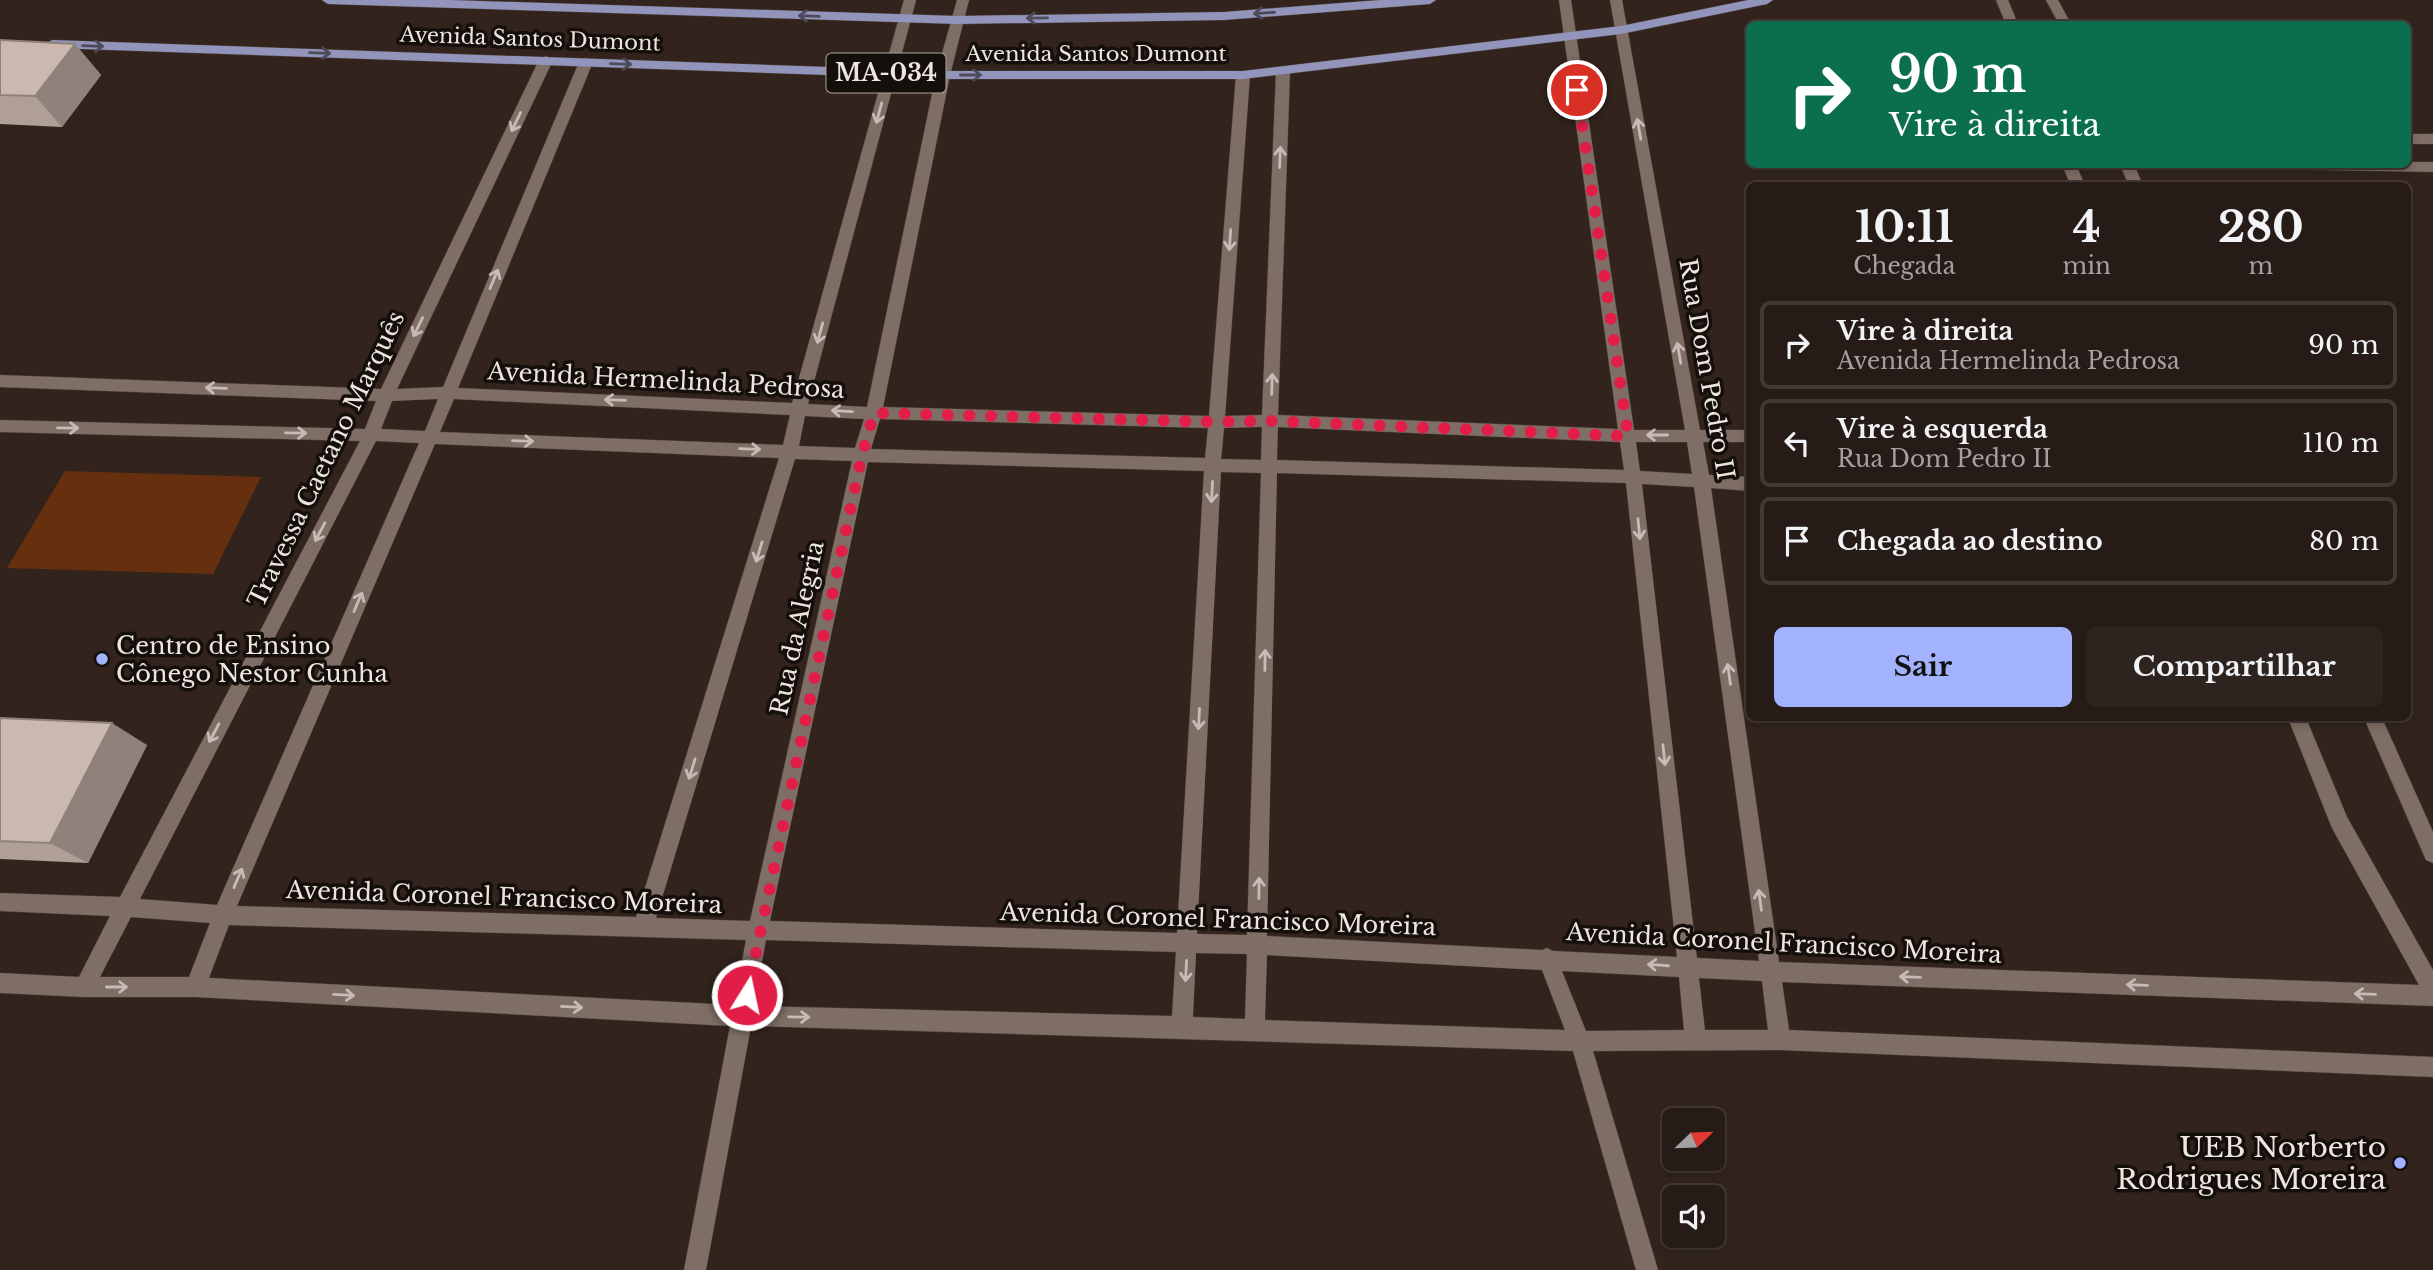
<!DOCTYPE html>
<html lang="pt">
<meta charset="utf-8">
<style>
body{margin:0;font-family:"Libre Baskerville",serif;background:#2e241f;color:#f1f3f6;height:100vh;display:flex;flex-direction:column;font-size:26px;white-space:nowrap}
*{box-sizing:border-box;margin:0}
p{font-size:23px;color:#a4a1a1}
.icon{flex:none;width:38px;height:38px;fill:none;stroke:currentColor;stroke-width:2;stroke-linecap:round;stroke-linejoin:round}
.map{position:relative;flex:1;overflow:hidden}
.drawer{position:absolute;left:1746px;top:182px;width:665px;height:539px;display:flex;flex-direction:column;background:#261b16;border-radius:10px;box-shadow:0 4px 10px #0003,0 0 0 2px #423935}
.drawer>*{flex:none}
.hud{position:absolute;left:1746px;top:21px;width:665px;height:147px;border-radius:10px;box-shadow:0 4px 10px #0003,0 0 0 2px #423935;background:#0b6e4f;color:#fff;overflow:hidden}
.needle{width:46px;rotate:67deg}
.fabs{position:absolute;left:1662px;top:1108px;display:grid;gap:14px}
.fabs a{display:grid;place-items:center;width:63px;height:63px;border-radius:10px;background:#261b16;box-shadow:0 4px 10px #0003,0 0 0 2px #423935;font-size:35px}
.pin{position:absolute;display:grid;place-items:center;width:60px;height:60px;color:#fff;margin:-30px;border:4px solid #fff;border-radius:50%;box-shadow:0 2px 7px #0007}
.me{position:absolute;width:77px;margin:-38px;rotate:10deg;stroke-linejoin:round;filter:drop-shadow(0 0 5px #0008)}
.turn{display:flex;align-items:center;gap:24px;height:147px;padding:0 28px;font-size:32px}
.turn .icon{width:91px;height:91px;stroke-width:2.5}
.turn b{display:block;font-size:49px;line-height:60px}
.eta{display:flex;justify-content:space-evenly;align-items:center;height:119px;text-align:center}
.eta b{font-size:42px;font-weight:700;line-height:49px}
.primary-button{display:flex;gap:14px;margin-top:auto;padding:14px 28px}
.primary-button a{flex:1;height:80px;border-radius:10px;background:#a3b2fd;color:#111;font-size:28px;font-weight:700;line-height:80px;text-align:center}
.primary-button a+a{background:#2e241f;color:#f1f3f6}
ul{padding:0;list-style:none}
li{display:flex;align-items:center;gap:21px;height:88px;margin:0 14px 10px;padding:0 14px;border:4px solid #423935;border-radius:10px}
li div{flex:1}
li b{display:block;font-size:26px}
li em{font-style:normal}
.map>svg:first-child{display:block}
.green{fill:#66300e}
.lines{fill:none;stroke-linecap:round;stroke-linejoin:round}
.minor-casing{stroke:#4c413b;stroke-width:1}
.primary-casing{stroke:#4c413b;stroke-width:1}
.minor{fill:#7e6e65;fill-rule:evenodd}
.primary{fill:#9294bb;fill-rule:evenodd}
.wall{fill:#af9f97}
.shaded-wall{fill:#8e827b}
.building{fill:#cbb9b0;stroke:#8e827b;stroke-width:2}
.oneway{stroke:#4d4b5b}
.oneway2{stroke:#c7bbb5}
.route{stroke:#e11d48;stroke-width:12;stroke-dasharray:0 21.6}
.poi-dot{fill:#a3b2fd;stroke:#150f0c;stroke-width:2.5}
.labels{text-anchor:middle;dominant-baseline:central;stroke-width:7;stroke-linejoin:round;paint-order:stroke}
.far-street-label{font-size:21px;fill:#eee4e0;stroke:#150f0c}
.shield{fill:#150f0c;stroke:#ada4a0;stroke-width:2}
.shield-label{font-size:23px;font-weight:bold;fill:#eee4e0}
.street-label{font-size:24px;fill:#eee4e0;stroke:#150f0c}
.poi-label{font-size:24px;fill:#eee4e0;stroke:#150f0c;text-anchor:start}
.near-poi-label{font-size:28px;fill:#eee4e0;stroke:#150f0c;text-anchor:end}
</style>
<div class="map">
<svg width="2433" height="1270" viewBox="0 0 2433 1270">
<rect width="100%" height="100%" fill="#32241d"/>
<polygon class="green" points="65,471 261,477 213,574 7,568"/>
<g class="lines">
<g class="minor-casing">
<g id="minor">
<path d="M904,0H916L808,404L867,407L936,75L957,0H969L950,75L883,407L1209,416L1236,75L1243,71L1250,75L1225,416L1262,415L1276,72L1283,68L1290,72L1278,415L1618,429L1559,0H1571L1634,430H1685L1610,0H1622L1700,430H1750V442H1703L1709,475L1750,477V491L1711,488L1779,962L2419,985L2332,828L2288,718H2306L2347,817L2433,970V1006L1782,982L1789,1030L2433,1057V1077L1780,1050L1593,1051L1658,1270H1636L1573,1051L751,1026L706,1270H684L730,1026L195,997H84L0,993V973L79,977L110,916L0,911V893L120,897L360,441L0,432V420L365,429L376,401L0,387V375L381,389L539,60L546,56L553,60L397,389L443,387L579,62L586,58L593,62L458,388L792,403ZM438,399L425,431L381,429L392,401ZM454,399L790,415L783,445L440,432ZM805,416L864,419L855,448L799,446ZM880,419L1208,428L1205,458L871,449ZM1262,427L1261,460L1221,459L1224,428ZM1278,427L1620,442L1624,470L1277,460ZM376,441L419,443L217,905L140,899ZM1636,442H1687L1692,474L1640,471ZM435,444L779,458L636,917L237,906ZM795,459L852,461L750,921L656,918ZM868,462L1204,471L1177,933L770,921ZM1221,472L1261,473L1247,935L1197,934ZM1277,473L1626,483L1677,957L1553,951L1547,948L1542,950L1267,936ZM1642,484L1694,487L1759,961L1697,958ZM131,917L210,923L189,977H100ZM229,925L746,940L734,1005L209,978ZM766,940L1176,952L1172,1016L754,1006ZM1196,953L1247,954L1245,1019L1193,1017ZM1267,955L1542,970L1565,1030L1265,1020ZM1562,971L1679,977L1684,1030L1586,1031ZM1699,978L1762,981L1768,1030H1705Z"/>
<polygon points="1996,0 2008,0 2018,24 2006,24"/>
<polygon points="2046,0 2058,0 2071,24 2059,24"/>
<rect x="2408" y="134" width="25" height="10"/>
<polygon points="2408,162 2433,162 2433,172 2277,169 2270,164 2408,164"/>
<polygon points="2062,164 2076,164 2085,186 2071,186"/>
<polygon points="2120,164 2134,164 2143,186 2129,186"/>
<polygon points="2364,718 2382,718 2433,832 2433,863 2426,860"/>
</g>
</g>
<g class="primary-casing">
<g id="primary">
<polygon points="322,0 450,0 958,16 1224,12 1380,0 1436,0 1430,4 1224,20 958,24 328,4"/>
<polygon points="1748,0 1773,0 1767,4 1621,34 1243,79 943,79 52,48 46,44 52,40 943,71 1243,71 1621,26"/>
</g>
</g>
<use href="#minor" class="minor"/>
<use href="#primary" class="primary"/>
</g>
<g class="wall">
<polygon points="0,40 75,44 101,75 62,127 0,124"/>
<polygon points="0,718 147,745 88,863 0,859"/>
</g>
<g class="shaded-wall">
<polygon points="75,44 101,75 62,127 35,96"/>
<polygon points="112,723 147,745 88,863 50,843"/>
</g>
<g class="building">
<polygon points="0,40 75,44 35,96 0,95"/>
<polygon points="0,718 112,723 50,843 0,841"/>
</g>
<defs><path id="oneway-shaft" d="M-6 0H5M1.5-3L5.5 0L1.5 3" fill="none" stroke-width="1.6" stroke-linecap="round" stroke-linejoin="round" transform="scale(1.75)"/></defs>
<g class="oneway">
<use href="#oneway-shaft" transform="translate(1264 13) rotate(176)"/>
<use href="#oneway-shaft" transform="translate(809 16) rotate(-178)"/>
<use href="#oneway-shaft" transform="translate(1037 18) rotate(179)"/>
<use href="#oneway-shaft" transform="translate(93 46) rotate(2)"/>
<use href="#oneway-shaft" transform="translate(320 53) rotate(2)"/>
<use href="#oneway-shaft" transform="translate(621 64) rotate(2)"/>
<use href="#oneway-shaft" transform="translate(971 75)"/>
</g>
<g class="oneway2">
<use href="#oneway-shaft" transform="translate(879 113) rotate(105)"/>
<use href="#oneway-shaft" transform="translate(516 122) rotate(116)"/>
<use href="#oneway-shaft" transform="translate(1639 129) rotate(-100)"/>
<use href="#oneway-shaft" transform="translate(1280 157) rotate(-88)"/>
<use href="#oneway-shaft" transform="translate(1230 240) rotate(94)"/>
<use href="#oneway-shaft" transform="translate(494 279) rotate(-67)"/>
<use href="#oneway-shaft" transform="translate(418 327) rotate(116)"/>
<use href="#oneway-shaft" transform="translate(820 333) rotate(105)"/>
<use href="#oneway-shaft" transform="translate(1679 353) rotate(-100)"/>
<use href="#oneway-shaft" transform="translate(1272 384) rotate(-88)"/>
<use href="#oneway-shaft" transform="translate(216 388) rotate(-178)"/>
<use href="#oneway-shaft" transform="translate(615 400) rotate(-178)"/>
<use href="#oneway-shaft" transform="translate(842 411) rotate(-177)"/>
<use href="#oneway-shaft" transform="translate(68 428) rotate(1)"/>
<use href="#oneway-shaft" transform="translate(296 433) rotate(1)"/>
<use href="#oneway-shaft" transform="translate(1657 435) rotate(180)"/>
<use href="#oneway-shaft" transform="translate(523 441) rotate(2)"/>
<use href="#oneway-shaft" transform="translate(750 449) rotate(2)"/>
<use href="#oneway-shaft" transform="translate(1212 492) rotate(93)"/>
<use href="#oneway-shaft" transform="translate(1639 529) rotate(84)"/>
<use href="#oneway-shaft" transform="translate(320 532) rotate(118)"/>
<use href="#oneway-shaft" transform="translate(759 552) rotate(107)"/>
<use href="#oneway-shaft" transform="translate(358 602) rotate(-67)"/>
<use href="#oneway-shaft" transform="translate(1265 660) rotate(-89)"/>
<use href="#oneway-shaft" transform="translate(1729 674) rotate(-98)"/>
<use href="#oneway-shaft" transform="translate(1199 719) rotate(93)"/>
<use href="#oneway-shaft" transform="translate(214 733) rotate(118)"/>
<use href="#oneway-shaft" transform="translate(1664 755) rotate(84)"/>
<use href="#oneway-shaft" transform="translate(692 769) rotate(107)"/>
<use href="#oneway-shaft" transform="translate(238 878) rotate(-67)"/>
<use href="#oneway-shaft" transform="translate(1259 888) rotate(-89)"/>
<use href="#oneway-shaft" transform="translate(1760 900) rotate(-98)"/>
<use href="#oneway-shaft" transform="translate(1658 965) rotate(-176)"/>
<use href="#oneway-shaft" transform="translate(1186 971) rotate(93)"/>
<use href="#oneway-shaft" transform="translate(1910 977) rotate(-178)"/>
<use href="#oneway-shaft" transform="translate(2137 985) rotate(-178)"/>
<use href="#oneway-shaft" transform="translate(117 987)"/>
<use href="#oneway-shaft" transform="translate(2365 994) rotate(-178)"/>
<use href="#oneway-shaft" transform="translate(344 995) rotate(3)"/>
<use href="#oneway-shaft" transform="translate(572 1007) rotate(3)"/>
<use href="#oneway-shaft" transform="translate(799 1017) rotate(1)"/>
</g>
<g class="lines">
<polyline class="route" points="747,995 862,455 874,413 1216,422 1270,421 1628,436 1577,90"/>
</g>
<g class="poi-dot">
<circle cx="102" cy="659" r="7"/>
<circle cx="2400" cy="1163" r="7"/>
</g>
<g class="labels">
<g class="far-street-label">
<text transform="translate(530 39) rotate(2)">Avenida Santos Dumont</text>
<text x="1096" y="54">Avenida Santos Dumont</text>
</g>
<rect class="shield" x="826.5" y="53.5" width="119" height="39" rx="5"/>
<g class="shield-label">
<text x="886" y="73">MA-034</text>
</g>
<g class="street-label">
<text transform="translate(1707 369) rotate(80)">Rua Dom Pedro II</text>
<text transform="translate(666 380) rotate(3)">Avenida Hermelinda Pedrosa</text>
<text transform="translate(326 459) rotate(-64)">Travessa Caetano Marquês</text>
<text transform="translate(797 628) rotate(-78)">Rua da Alegria</text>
<text transform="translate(504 897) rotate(2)">Avenida Coronel Francisco Moreira</text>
<text transform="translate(1218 919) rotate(2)">Avenida Coronel Francisco Moreira</text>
<text transform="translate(1784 943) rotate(3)">Avenida Coronel Francisco Moreira</text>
</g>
<g class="poi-label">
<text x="116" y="645">Centro de Ensino<tspan x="116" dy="28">Cônego Nestor Cunha</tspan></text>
</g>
<g class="near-poi-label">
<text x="2386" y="1147">UEB Norberto<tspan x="2386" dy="32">Rodrigues Moreira</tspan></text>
</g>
</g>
</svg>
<div class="fabs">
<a><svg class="needle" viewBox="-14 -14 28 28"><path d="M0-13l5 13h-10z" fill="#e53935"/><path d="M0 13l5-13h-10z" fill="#a4a1a1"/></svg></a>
<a><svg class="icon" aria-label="sound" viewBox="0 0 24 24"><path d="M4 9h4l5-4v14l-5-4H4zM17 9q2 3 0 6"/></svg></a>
</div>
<div class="pin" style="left:1577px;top:90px;background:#d93025"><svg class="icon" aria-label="arrive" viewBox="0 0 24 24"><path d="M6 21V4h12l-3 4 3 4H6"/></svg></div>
<svg class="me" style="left:747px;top:995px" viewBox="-20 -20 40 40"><circle r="17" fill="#e11d48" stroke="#fff" stroke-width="3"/><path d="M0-11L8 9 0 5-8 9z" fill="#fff"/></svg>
<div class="hud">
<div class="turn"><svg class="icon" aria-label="right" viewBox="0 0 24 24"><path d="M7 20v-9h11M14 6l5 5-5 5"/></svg><div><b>90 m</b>Vire à direita</div></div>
</div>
<section class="drawer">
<div class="eta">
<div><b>10:11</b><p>Chegada</p></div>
<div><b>4</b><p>min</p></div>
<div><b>280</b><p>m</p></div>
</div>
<ul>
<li><svg class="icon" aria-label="right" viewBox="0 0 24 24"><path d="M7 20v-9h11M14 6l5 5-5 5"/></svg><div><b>Vire à direita</b><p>Avenida Hermelinda Pedrosa</p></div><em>90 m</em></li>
<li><svg class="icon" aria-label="left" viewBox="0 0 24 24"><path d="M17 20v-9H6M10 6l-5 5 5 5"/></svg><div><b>Vire à esquerda</b><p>Rua Dom Pedro II</p></div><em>110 m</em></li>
<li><svg class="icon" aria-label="arrive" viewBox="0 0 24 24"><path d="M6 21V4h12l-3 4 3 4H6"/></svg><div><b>Chegada ao destino</b></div><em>80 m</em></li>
</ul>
<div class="primary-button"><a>Sair</a><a>Compartilhar</a></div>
</section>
</div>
